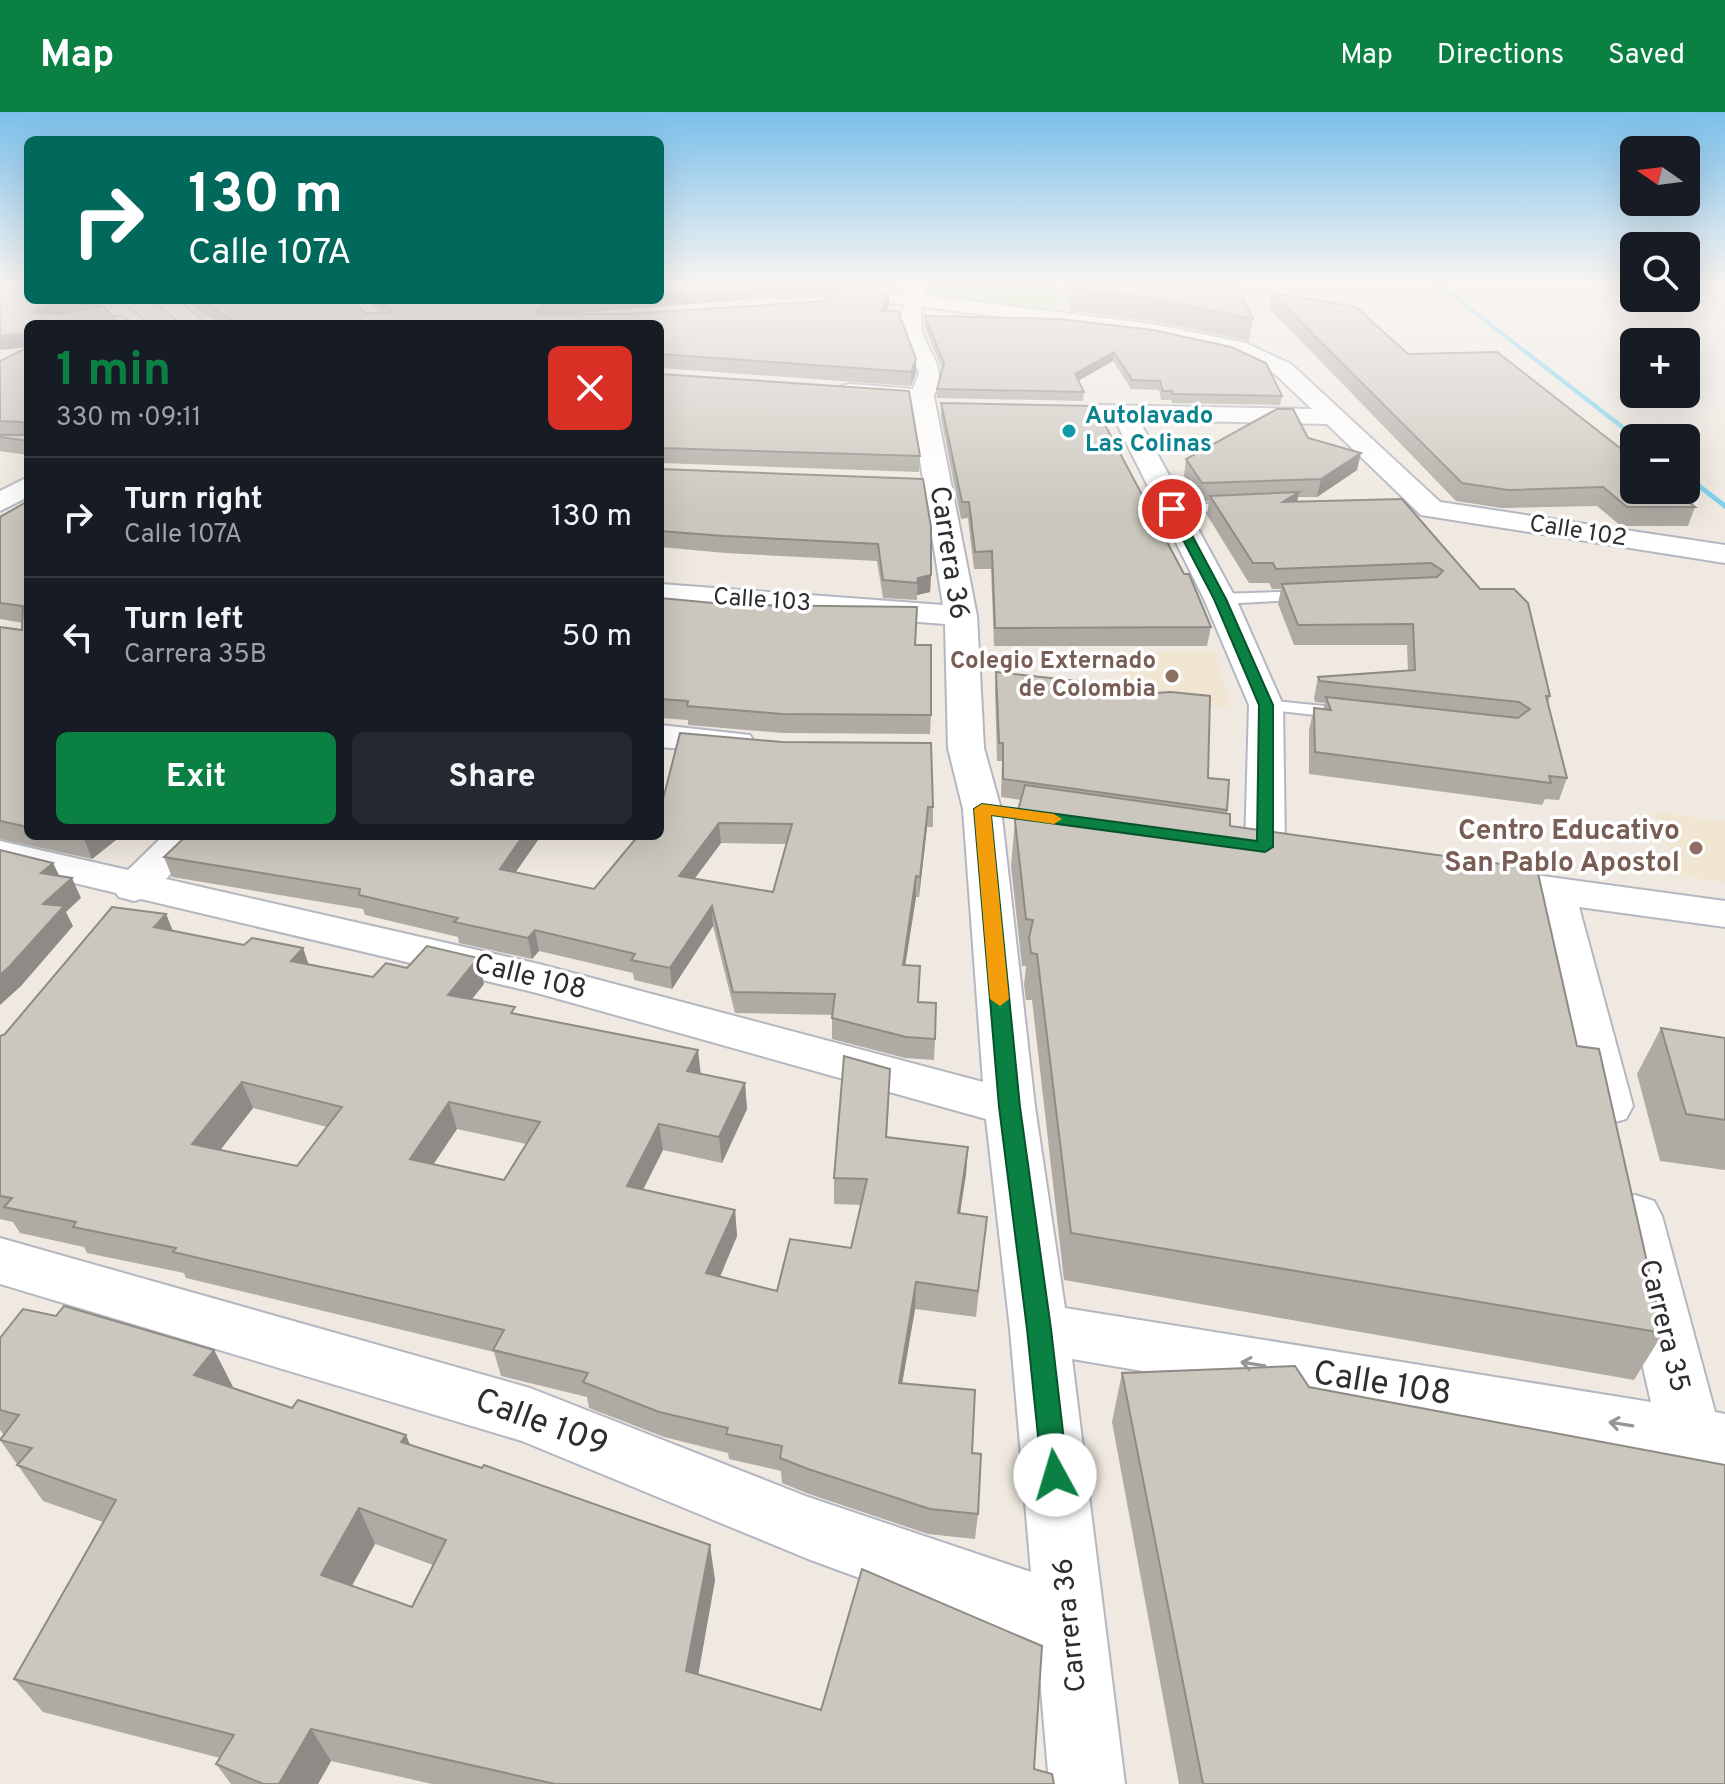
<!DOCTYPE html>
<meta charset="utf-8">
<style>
body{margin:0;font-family:Overpass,sans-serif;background:#242831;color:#f1f3f6;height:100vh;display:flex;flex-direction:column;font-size:30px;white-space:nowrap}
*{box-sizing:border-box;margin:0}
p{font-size:26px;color:#9ea1a6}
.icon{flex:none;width:44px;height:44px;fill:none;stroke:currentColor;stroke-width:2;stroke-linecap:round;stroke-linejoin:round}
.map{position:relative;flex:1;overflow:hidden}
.side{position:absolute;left:24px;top:208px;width:640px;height:520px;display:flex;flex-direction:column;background:#171b24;border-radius:12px;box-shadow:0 8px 32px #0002}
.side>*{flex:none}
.guide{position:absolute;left:24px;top:24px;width:640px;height:168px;border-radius:12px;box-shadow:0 8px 32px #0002;background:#00695c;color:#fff;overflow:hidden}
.needle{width:52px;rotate:284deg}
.tools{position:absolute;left:1620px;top:24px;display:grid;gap:16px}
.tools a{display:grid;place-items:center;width:80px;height:80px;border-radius:12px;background:#171b24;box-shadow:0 8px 32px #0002;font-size:40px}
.pin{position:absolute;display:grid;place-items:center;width:68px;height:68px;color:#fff;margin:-34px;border:4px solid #fff;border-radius:50%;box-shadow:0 2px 8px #0007}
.me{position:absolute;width:88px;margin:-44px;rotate:354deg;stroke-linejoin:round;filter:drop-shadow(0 0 6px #0008)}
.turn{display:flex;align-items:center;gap:28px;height:168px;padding:0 32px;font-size:36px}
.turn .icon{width:104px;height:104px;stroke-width:2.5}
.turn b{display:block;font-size:56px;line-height:68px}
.round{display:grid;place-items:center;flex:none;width:84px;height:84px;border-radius:12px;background:#242831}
.headline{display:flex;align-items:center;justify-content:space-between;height:136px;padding:0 32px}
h1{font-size:48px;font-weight:700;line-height:60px;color:#0b8043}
.button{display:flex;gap:16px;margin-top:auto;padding:16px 32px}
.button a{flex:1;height:92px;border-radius:12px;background:#0b8043;color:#fff;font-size:32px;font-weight:700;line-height:92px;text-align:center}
.button a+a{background:#242831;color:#f1f3f6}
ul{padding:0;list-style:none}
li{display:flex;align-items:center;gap:24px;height:120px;padding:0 32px;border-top:2px solid #363941}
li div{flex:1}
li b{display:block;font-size:30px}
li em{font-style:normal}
header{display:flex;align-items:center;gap:48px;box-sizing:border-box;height:112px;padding:0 40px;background:#0b8043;color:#fff}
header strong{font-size:38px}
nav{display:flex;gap:44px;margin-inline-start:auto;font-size:28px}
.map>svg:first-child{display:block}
.education{fill:#f0e6d1}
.green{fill:#b6e59e}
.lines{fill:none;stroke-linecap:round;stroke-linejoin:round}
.stream{fill:#75cff0;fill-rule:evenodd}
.lane-casing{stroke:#b4b7c1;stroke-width:4}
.street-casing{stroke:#b4b7c1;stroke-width:4}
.secondary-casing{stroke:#b4b7c1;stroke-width:4}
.lane{fill:#fff;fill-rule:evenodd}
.street{fill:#fff;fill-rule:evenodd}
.secondary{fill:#fff;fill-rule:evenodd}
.wall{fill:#afaba4;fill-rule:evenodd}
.shaded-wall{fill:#8e8b86}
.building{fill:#cbc7bf;stroke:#8e8b86;stroke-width:2;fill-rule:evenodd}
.oneway{stroke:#969696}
.route{fill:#0b8043;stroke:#07532c;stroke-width:2}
.slow{fill:#f59e0b}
.culture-dot{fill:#0f9aa8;stroke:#fff;stroke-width:3}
.education-dot{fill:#8d6e63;stroke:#fff;stroke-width:3}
.labels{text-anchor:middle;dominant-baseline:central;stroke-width:7;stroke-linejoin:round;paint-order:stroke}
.far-culture-label{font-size:24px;font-weight:bold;fill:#0d838f;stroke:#fff;text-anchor:start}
.far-street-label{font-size:24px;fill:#2e2e2e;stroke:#fff}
.far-education-label{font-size:24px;font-weight:bold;fill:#785e54;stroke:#fff;text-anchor:end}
.street-label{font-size:28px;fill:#2e2e2e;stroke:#fff}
.education-label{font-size:28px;font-weight:bold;fill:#785e54;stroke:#fff;text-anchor:end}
.near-street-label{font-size:34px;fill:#2e2e2e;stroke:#fff}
</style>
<header>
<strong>Map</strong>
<nav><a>Map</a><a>Directions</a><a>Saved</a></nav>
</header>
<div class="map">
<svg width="1725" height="1672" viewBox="0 0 1725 1672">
<rect width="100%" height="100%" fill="#efe9e1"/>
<g class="education">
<polygon points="1114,539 1215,539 1230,595 1130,589 1130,579 1114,549"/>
<polygon points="1654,700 1725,709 1725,770 1679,764"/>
</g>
<polygon class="green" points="928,171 1058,171 1062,181 1070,189 1058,191 1038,201 923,186"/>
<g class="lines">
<g class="stream">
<polygon points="1434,171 1440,171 1640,326 1634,327"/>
<polygon points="1686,361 1725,391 1725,397 1686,367"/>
</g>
<g class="lane-casing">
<g id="lane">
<path d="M108,189C122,189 137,203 147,212H135L121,202L63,212H41L114,197Z"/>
<polygon points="1236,391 1241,392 1241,398 1172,401 1165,397 1172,393"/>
<polygon points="1309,479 1314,481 1314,487 1220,492 1212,487 1220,482"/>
<polygon points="1266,588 1343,596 1352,601 1343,606 1260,597 1257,593 1260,589"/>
</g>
</g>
<g class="street-casing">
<g id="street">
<polygon points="771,171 824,171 1152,212 1246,231 1291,252 1440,390 1725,433 1725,451 1421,403 1327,312 1139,308 1236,487 1283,593 1285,735 1279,744 1265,747 1251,744 1245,735 1249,593 1204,487 1115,308 1088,305 1085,300 1088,295 1097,293 1312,297 1275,262 1231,241 1152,224 781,177"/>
<polygon points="344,188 366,188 392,212 370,212"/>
<polygon points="568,188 588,188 602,212 582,212"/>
<polygon points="922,278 930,280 934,285 977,504 984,636 1001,697 1035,995 1065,1196 1651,1290 1608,1104 1616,1089 1635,1083 1654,1089 1662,1104 1715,1300 1725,1302 1725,1358 1072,1247 1125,1672 1049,1672 1037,1531 808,1447 522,1329 0,1172 0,1126 530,1276 808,1385 1031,1460 1010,1217 986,1007 537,881 141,787 134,789 119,785 116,781 0,753 0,729 128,758 163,724 206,724 166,767 539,852 983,970 963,697 948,636 945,512 660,490 660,472 943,493 910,285 914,280"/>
<polygon points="660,613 750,623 755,631 750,639 737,642 660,635"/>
<polygon points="1484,756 1725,789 1725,815 1579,795 1633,994 1626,1007 1608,1012 1590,1007 1583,994 1535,789 1469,778 1463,769 1469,760"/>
</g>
</g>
<g class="secondary-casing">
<g id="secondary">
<path d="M909,171H928C925,183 921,196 921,208C921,241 955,253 930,290L922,292L842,284L838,279L842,274L850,272L913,277L919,261L900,210Z"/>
<polygon points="153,188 176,188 206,212 183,212"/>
<polygon points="28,365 28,385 0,399 0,379"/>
</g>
</g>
<use href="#lane" class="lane"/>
<use href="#street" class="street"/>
<use href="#secondary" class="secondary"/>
</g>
<g class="wall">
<path d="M660,171H806L889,181V194L887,199L916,261L911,274L660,256V212H221L183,188H352L365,201H384L370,188H660ZM823,186L830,189L627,202H566L753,187Z"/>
<polygon points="844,171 898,171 895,177"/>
<polygon points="1063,171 1235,171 1253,207 1249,229 1152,209 1070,199"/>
<polygon points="1272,181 1408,242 1695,395 1688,414 1621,414 1597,394 1502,396 1456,389 1269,196"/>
<polygon points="925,204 1060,207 1282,284 1280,293 1172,291 1171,288 1161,288 1159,278 1131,277 1113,249 1078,269 1084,280 1083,289 937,286 937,277 942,257 924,213"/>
<polygon points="28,235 28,329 0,325 0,249"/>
<polygon points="660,262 920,344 919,360 660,351"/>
<polygon points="941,291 1211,515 1207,534 994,534 991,457 974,457 968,406 961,407 941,306"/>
<polygon points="0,325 28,329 28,343 0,339"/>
<polygon points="1308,326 1357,358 1317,385 1298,385 1297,390 1402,387 1550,584 1548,590 1567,666 1559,688 1545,687 1542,693 1309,662 1309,618 1314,596 1323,597 1325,591 1315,590 1314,586 1318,565 1408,559 1407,533 1294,533 1278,492 1281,477 1272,477 1269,471 1249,471 1207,403 1209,389 1199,389 1184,364 1186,347"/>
<polygon points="660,357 923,367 931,463 930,480 917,483 917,488 883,486 877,449 725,441 660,435"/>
<polygon points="28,389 28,724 121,724 92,747 0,727 0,515 22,518 23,511 0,507 0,406"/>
<polygon points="660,486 915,533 931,603 930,622 783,621 688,613 688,608 660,606"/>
<polygon points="996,560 1109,584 1208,666 1229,668 1227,701 1230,714 1577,934 1663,1221 1634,1268 1064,1168 1032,888 1026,888 1024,873 1026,854 1022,854 1011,754 1015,709 1021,688 1001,685 1002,649 997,649 995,577"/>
<path d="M933,695V715H927L919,785H916L905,853L918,890L935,927L934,948L905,946L832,927V903L735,901L713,814L672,877L634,868L633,861L539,839L532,847L459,831L458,825L365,803L363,797L172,765L164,745L515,760L594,777L660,724V699ZM721,731L786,732L773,780L694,767Z"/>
<path d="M166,802L173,819L244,833L303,836L309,853L373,865L484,872L472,887L700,962L745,971L747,997L722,1051L663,1038L643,1077L735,1098L737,1124L720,1165L777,1179L851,1136L861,1093L834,1092V1066L889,983L887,1025L968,1035L966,1062L960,1101L987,1105L976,1205L915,1197L902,1271L972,1341L978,1402L975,1427L928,1422L809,1382L782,1371L781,1359L729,1347L728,1341L664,1325L589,1296L587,1285L501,1264L494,1240L186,1166L184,1161L87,1141L84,1135L20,1121L13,1110L0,1107V924L5,922ZM253,996L327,1015L297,1054L220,1038ZM457,1017L526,1032L504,1068L433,1052Z"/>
<polygon points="1661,916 1725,926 1725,1058 1660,1049 1637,962"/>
<path d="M0,1226L214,1238L233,1275L232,1276L292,1296L406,1323L410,1333L715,1468L698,1563L821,1598L1034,1657L1054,1672H432L331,1649L318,1672H231L216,1652L220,1646L43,1600L14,1567L103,1410L43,1389L0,1328L4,1323L0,1318ZM375,1432L433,1453L412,1495L352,1474Z"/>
<polygon points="1122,1261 1309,1275 1725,1672 1179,1672 1112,1310"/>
</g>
<g class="shaded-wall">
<polygon points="752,174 753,187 550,203 537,212 535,198 548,190 573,188 660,188 660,181"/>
<polygon points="889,181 889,194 881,212 881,199"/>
<polygon points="75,188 99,188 102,196 40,209 34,201 36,196"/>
<polygon points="28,221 28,235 0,238 0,224"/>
<polygon points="1114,240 1113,249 1074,271 1075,262"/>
<polygon points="916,247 916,261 911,274 911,260"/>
<polygon points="1361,341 1357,358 1317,385 1321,367"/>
<polygon points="1299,380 1295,399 1283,390"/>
<polygon points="931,463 930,480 917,483 918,466"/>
<polygon points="928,695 927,715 919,785 920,765"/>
<polygon points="719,711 721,731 681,785 679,764"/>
<polygon points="87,724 121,724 92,747 84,727"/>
<polygon points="523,724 541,724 504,777 500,757"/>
<polygon points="53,751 63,771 41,761"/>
<polygon points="916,764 916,785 902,874 903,853"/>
<polygon points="72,766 81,786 66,800 73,814 21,874 0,893 0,863 43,792"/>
<polygon points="712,794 713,814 672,877 670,856"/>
<polygon points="166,802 176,827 154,815"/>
<polygon points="535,818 539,839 532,847 528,826"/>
<polygon points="303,836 311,861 291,849"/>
<polygon points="478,846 484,872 455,908 448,883"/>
<polygon points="698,938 701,964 687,959"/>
<polygon points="242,970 253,996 204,1059 192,1032"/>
<polygon points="745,971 747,997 722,1051 719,1025"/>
<polygon points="449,990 457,1017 419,1074 410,1047"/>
<polygon points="659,1012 663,1038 632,1100 627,1074"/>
<polygon points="968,1035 966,1062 956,1127 958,1101"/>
<polygon points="735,1098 737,1124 710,1188 706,1161"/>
<polygon points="916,1170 915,1197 898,1296 899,1271"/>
<polygon points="214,1238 233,1275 213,1300 194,1263"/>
<polygon points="406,1323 420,1359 401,1330"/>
<polygon points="359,1396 375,1432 338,1498 321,1463"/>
<polygon points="710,1433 715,1468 693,1592 686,1559"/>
<polygon points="311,1617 331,1649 318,1672 279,1672"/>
</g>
<g class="building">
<polygon points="0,171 28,171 28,188 75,188 36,196 34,201 59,202 104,194 118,212 28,212 28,221 0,224"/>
<polygon points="660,171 806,171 889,181 881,199 898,199 916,247 911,260 660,242 660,212 239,212 200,188 352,188 365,201 391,201 391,197 382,188 573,188 548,190 535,198 538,202 627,202 830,189 836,182 832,176 823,173 752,174 660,181"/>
<polygon points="1070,171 1235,171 1253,207 1155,187 1072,177"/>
<polygon points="1272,181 1356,195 1408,242 1497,240 1634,347 1634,378 1674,378 1695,395 1627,395 1603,375 1508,378 1462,371"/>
<polygon points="925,204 1060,207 1153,218 1231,235 1266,251 1282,284 1173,282 1172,279 1163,279 1160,269 1132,268 1114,240 1075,262 1084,280 937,277 944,251"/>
<polygon points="28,235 28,329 0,325 0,323 24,323 25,313 22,310 0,309 0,249"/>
<polygon points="660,262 909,279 920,344 660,336"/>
<polygon points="941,291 1095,294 1184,462 1189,462 1211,515 995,516 992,439 975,440 969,390 962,390"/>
<polygon points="1277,297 1293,297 1308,326 1361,341 1321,367 1202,371 1186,347"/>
<polygon points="660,357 923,367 931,415 931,463 918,466 917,471 883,468 878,432 724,424 660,419"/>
<polygon points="1299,380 1283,390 1402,387 1480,477 1514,477 1528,491 1550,584 1546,584 1567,666 1549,664 1551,671 1315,640 1314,596 1331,598 1326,585 1518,606 1530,597 1519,590 1320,569 1318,565 1415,558 1413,512 1298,513 1282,472 1437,465 1443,459 1431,451 1276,457 1273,451 1253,451 1210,384"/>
<polygon points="28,389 28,715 0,709 0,515 22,518 23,494 0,491 0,405"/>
<polygon points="660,486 735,493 917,495 915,533 931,533 931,603 782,602 687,594 688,589 660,587"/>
<polygon points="996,560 1105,572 1109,584 1171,580 1210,584 1208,666 1229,668 1227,698 1003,667 1003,631 999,631"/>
<path d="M680,621L782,630L931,631L933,695H928L920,765L916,764L903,853L920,854L918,890L936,891L935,927L906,925L832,906L835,882L733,880L712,794L670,856L631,848L635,842L535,818L528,826L454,810L458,806L359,783L360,777L164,745L186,724H523L500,757L594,777L638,724H660V699ZM719,711L792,712L773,780L679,764Z"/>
<polygon points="1025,673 1230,702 1230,714 1537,757 1577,934 1599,937 1663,1221 1071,1121 1037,842 1031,841 1029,826 1033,808 1026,807 1015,709"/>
<polygon points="70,724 87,724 84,727"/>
<polygon points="0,738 53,751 41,761 72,766 43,792 64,794 10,854 0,863"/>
<path d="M112,795L166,802L154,815L244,833L252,826L303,836L291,849L373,865L386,851L407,856L427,834L478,846L448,883L515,895L511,901L698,938L687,959L745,971L719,1025L659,1012L627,1074L735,1098L706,1161L777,1179L790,1127L851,1136L867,1067L834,1066L844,944L890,957L886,1025L968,1035L958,1101L987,1105L978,1179L916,1170L899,1271L975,1278L972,1341L981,1342L978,1402L930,1397L808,1357L780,1346L782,1334L726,1322L728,1316L659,1300L583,1270L588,1261L493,1238L504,1218L173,1140L176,1136L73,1115L76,1110L4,1095L12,1086L0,1084V924L5,922ZM242,970L342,995L297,1054L192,1032ZM449,990L540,1010L504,1068L410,1047Z"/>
<polygon points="1661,916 1725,926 1725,1008 1686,1002"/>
<path d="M64,1194L214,1238L194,1263L292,1296L298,1288L406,1323L401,1330L482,1356L484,1353L710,1433L686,1559L821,1598L862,1457L1042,1534L1034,1657L1052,1662L1054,1672H555L311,1617L279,1672H263L216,1652L234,1623L14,1567L116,1388L17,1353L32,1336L0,1328L19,1303L0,1298V1226L23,1197L56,1204ZM359,1396L446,1428L412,1495L321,1463Z"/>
<polygon points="1295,1254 1309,1275 1725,1353 1725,1672 1203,1672 1122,1261"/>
</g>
<defs><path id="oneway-shaft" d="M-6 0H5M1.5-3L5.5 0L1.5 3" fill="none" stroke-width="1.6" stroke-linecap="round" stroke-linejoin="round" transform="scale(2)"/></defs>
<g class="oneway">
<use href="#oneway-shaft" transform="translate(1253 1252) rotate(-171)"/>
<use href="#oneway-shaft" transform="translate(1621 1312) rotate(-171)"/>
</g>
<linearGradient id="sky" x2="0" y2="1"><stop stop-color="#7abfeb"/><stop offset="0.42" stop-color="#f8f5f2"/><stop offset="1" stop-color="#f8f5f2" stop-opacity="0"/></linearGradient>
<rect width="1725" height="405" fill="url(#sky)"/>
<polygon class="route" points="1172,393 1178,397 1226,487 1273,593 1273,735 1265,740 991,703 1020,995 1051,1217 1068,1363 1064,1371 1055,1375 1046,1371 1042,1363 1027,1217 999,995 974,697 982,692 1257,729 1259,593 1214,487 1167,397"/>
<polygon class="slow" points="982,692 1054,702 1062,707 1054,712 991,703 1009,887 1000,894 990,887 974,697"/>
<circle class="culture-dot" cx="1069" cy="319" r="8"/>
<g class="education-dot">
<circle cx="1172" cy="564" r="8"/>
<circle cx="1696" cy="736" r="8"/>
</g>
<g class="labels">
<g class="far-culture-label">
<text x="1085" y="305">Autolavado<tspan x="1085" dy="28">Las Colinas</tspan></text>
</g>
<g class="far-street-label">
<text transform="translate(1578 420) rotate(9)">Calle 102</text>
<text transform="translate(762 489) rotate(4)">Calle 103</text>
</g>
<g class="far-education-label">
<text x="1156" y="550">Colegio Externado<tspan x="1156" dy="28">de Colombia</tspan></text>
</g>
<g class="street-label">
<text transform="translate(948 441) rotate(81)">Carrera 36</text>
<text transform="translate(530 866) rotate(14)">Calle 108</text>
<text transform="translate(1663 1214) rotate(76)">Carrera 35</text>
<text transform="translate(1071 1513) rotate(-96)">Carrera 36</text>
</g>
<g class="education-label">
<text x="1680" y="720">Centro Educativo<tspan x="1680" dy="32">San Pablo Apostol</tspan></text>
</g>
<g class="near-street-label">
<text transform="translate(1382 1273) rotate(9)">Calle 108</text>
<text transform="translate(541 1312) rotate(20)">Calle 109</text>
</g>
</g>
</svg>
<div class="tools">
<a><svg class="needle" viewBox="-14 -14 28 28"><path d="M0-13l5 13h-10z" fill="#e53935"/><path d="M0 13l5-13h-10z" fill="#9ea1a6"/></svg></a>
<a><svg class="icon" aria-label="search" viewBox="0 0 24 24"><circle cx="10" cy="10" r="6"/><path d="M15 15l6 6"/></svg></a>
<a>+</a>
<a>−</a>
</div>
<div class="pin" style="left:1172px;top:397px;background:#d93025"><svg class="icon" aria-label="arrive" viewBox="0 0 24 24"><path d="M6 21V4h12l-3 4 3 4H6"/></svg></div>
<svg class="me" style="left:1055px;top:1363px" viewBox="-20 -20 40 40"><circle r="19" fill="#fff"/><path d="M0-13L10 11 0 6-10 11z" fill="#0b8043"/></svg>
<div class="guide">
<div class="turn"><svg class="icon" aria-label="right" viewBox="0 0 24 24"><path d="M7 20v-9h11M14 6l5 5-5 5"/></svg><div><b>130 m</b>Calle 107A</div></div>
</div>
<section class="side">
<div class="headline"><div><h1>1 min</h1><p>330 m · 09:11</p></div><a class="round" style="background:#d93025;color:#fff"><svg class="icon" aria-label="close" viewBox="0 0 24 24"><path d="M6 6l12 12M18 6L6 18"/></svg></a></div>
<ul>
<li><svg class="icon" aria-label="right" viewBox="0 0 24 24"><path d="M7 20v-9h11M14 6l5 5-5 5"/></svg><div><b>Turn right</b><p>Calle 107A</p></div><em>130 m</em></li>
<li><svg class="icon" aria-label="left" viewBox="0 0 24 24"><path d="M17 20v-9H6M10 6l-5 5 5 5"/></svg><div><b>Turn left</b><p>Carrera 35B</p></div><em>50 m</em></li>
</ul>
<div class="button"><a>Exit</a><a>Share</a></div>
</section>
</div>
